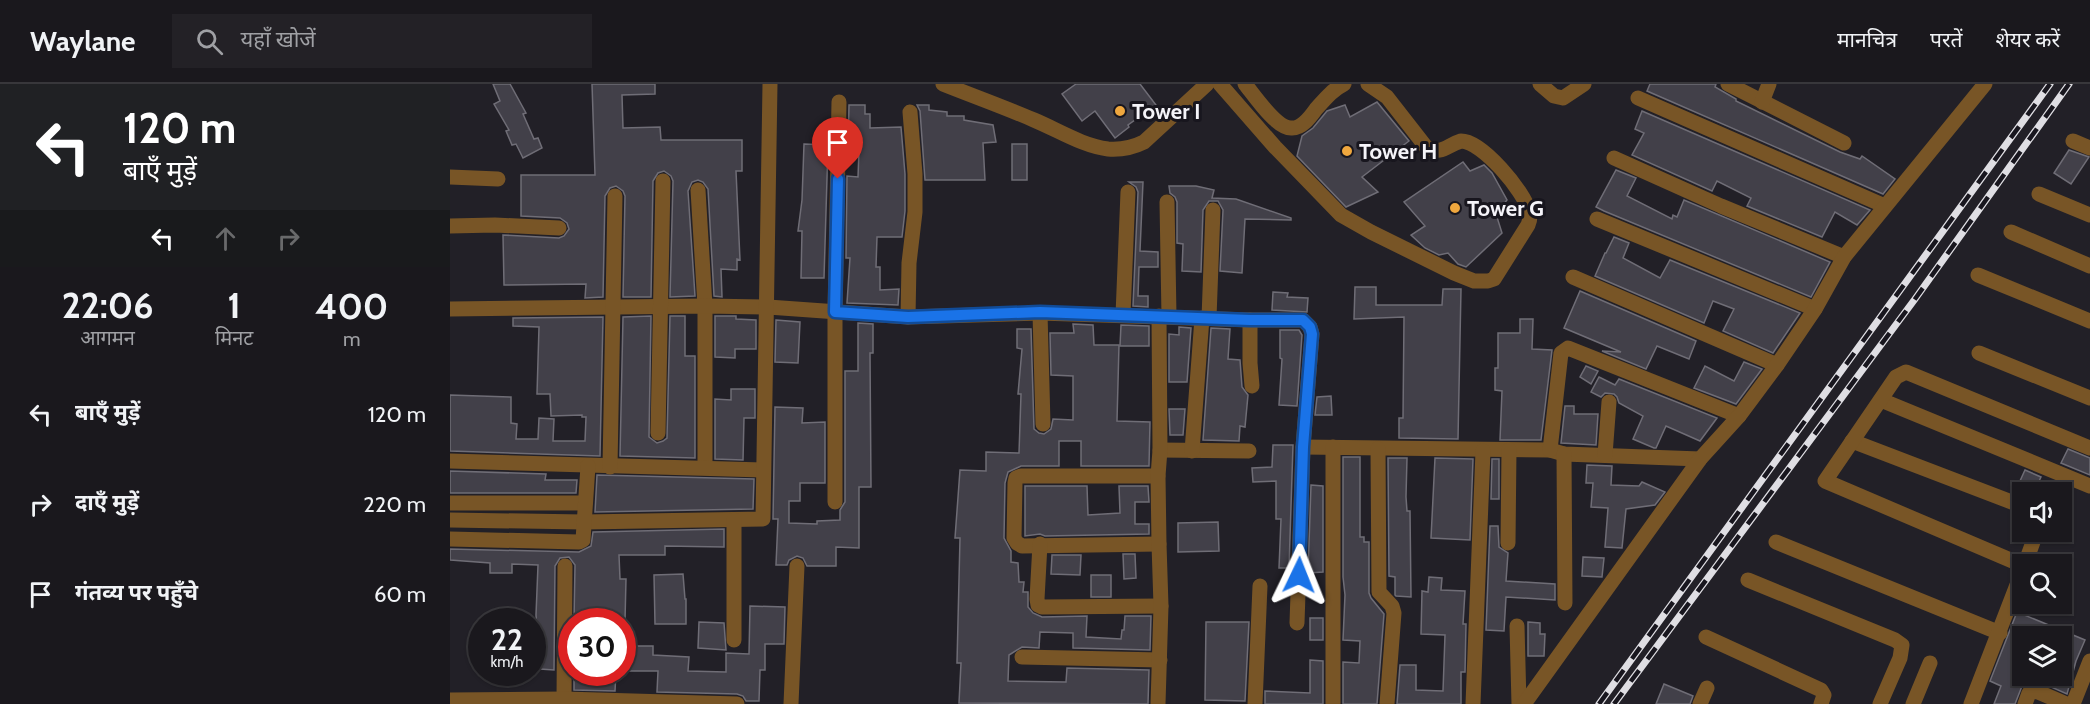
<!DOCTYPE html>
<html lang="hi">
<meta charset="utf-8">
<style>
body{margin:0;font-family:Cabin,"Noto Sans Devanagari",sans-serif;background:#232126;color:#f1f3f6;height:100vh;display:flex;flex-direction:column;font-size:22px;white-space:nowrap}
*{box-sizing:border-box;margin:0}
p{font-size:20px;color:#9fa0a4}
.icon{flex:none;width:33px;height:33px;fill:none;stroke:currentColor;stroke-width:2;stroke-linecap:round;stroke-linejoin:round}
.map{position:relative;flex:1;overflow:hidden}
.details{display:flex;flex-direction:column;background:#1a181d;width:450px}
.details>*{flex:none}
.hud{background:#202124;color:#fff;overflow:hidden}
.buttons{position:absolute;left:1562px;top:398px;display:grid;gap:12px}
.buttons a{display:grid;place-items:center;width:60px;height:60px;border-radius:0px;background:#1a181d;box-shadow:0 2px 4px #0004,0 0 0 2px #38373b;font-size:30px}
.speed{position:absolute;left:18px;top:524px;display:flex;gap:12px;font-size:30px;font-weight:700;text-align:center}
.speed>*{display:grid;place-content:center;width:78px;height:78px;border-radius:50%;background:#1a181d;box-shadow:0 2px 4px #0004,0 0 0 2px #38373b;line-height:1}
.speed small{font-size:15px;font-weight:400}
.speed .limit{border:9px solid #d22;background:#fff;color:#111}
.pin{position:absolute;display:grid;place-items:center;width:51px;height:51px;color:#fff;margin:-62px -26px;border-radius:50% 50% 50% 0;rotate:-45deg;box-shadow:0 0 6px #0007}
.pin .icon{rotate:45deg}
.me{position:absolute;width:66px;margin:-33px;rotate:2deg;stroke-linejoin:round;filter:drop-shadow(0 0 4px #0008)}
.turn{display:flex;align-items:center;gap:21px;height:126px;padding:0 24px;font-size:27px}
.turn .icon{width:78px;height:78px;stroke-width:2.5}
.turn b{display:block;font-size:42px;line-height:51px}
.lanes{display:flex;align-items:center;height:57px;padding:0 24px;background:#0003;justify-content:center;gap:30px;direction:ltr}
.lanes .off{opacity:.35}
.eta{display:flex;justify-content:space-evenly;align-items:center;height:102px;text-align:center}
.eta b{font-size:36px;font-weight:700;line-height:42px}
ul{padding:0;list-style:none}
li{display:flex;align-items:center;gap:18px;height:90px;padding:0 24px}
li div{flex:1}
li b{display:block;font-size:22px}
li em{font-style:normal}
header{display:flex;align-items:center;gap:36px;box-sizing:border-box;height:84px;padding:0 30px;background:#1a181d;border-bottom:2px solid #38373b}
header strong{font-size:28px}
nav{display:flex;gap:33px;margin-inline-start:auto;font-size:21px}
.search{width:420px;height:54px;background:#232126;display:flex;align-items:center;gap:15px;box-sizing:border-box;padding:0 21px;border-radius:0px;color:#9fa0a4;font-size:22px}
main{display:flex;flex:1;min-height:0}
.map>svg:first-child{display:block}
.building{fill:#424049;stroke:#6f6d76;stroke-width:1.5;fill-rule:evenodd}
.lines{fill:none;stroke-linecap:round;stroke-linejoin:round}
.minor{stroke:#785526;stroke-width:15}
.rail-casing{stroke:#dfdee3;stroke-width:7}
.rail{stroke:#18161e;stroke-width:4.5;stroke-dasharray:14;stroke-linecap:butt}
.route-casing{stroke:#114b97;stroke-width:15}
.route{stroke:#1a73e8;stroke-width:10}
.poi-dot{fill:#efa73e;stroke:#18161e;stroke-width:2}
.labels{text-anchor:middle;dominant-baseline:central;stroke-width:6;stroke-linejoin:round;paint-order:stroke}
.poi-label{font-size:22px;font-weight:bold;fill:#f5f4f9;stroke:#18161e;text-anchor:start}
</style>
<header>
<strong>Waylane</strong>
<div class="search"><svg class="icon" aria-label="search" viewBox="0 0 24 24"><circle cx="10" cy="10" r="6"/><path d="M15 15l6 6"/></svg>यहाँ खोजें</div>
<nav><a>मानचित्र</a><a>परतें</a><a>शेयर करें</a></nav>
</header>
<main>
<section class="details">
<div class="hud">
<div class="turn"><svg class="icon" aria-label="left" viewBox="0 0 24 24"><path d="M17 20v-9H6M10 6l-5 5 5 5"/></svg><div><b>120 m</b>बाएँ मुड़ें</div></div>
<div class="lanes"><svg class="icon" aria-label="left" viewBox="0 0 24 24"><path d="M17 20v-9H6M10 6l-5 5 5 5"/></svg><svg class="icon off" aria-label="ahead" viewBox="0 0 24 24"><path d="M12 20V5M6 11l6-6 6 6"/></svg><svg class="icon off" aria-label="right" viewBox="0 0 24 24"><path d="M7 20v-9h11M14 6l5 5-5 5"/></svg></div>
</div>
<div class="eta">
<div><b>22:06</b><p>आगमन</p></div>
<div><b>1</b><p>मिनट</p></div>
<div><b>400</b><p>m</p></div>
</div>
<ul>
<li><svg class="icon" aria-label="left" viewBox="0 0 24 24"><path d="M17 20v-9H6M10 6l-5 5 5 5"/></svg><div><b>बाएँ मुड़ें</b></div><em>120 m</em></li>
<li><svg class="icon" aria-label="right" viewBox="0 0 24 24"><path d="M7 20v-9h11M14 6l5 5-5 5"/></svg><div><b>दाएँ मुड़ें</b></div><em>220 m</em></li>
<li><svg class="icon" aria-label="arrive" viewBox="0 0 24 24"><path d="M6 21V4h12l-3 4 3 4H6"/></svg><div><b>गंतव्य पर पहुँचे</b></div><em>60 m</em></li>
</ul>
</section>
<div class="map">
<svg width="1640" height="620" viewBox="0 0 1640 620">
<rect width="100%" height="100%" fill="#222027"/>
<g class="building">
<polygon points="43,0 60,0 76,29 73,30 84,55 88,54 92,64 73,74 66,60 62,61 56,47 59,46 44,20 50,17"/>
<polygon points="142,0 205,0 205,10 172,11 173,44 210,43 211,56 292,56 292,87 286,87 290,176 287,175 287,186 271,185 272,213 264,212 258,105 253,98 248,96 242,98 238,107 245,212 220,213 223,97 221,92 214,87 208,89 203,97 201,213 173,213 175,112 173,107 166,102 160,104 155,112 153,213 135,214 136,200 54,201 53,151 109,154 114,152 119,145 117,139 110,134 71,132 71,91 145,91"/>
<polygon points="626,0 690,0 706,21 678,41 679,43 665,54 645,27 632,37 612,10"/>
<polygon points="1200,0 1266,0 1265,3 1286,15 1286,17 1390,68 1410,75 1412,72 1445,95 1433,110 1197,7"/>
<polygon points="927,18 959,57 912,93 928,108 896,123 847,72 852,52 863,44 877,27 895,21 900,33"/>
<polygon points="399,21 415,21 415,30 420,30 420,44 451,43 455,90 455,127 452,153 427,153 426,183 430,183 430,206 449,205 448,221 397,219 400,174 396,174 397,92 408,93 409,66 398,67"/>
<polygon points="467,21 479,21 479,26 497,28 497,32 514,32 514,36 543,41 546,58 533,59 535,96 475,96 470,27"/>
<polygon points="1192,27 1420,126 1407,141 1385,128 1372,153 1297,122 1301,114 1267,97 1262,107 1182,71 1194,49 1185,45"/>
<polygon points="354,60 378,61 374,194 351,194 352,147 348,147 352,116"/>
<rect x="562" y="60" width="15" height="36"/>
<polygon points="1619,66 1639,73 1621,100 1604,89"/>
<polygon points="1013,78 1020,87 1034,81 1042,89 1057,116 1046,130 1052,149 1016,183 1008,180 998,169 989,171 975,164 961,151 975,142 954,118"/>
<polygon points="1166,86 1186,94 1177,112 1222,135 1223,131 1227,133 1234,116 1380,178 1361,213 1154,127 1146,123"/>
<polygon points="679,98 693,98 690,167 708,168 708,183 689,183 688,212 698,212 698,223 683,222 688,108 686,103"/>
<polygon points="719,102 746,102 764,106 762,114 786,115 841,134 841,136 795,135 792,189 770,187 773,126 768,117 759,117 753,126 751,188 732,187 733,160 727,159 727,118 725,113 720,109"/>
<polygon points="1164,153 1179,159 1173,174 1210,194 1220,176 1350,229 1323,269 1273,247 1284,225 1263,217 1254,239 1145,192 1155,169 1156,169"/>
<polygon points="905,203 926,203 926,221 992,221 993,205 1011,205 1008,355 949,354 949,334 953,334 954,233 904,235"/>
<polygon points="1130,207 1246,257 1239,275 1207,262 1196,285 1152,267 1171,268 1114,244"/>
<polygon points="823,208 838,209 837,213 858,214 857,228 822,226"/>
<polygon points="201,232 199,353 207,359 213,357 217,354 220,232 235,232 235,272 245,272 245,374 170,372 173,233"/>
<polygon points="265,232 286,232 286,235 306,236 306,265 285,265 285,274 265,273"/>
<polygon points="153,233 150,372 0,367 0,311 61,313 61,339 67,340 66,355 88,355 89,334 104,335 103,357 135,357 136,333 132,333 132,331 101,332 100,310 87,310 89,243 63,242 63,234"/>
<polygon points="1070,235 1083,235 1082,265 1102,266 1091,356 1050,356 1052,307 1045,306 1045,284 1048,284 1048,249 1070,249"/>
<polygon points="326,236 350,238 348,279 325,278"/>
<polygon points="408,239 423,240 423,269 420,269 421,403 409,403 409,464 386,463 386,482 357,482 353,474 347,472 339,476 337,481 326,481 328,435 323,435 325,323 353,324 352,339 375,338 375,399 350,399 350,417 339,417 339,439 367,440 367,437 390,436 390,426 395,418 395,287 408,287"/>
<polygon points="623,240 643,241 644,261 669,261 667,337 700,338 699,382 631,382 631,357 609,357 609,382 571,382 558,388 555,399 554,454 561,467 561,478 568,479 569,498 574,498 573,508 578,508 578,523 583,529 592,533 637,532 636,553 671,555 672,546 674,546 675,532 701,532 700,566 623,564 623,549 590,548 589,564 572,563 559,571 558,597 616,598 617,584 699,586 698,620 509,619 511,579 507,579 510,454 505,454 510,386 536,387 536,368 569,369 571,310 568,310 572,265 567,264 567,245 581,245 584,345 589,349 594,350 601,345 603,335 623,336 623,292 601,291 600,249 624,249"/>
<polygon points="671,241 699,242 699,262 670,262"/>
<polygon points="729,243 741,244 737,298 719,298 719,250 729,251"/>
<polygon points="761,244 780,245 778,275 790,276 792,303 798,311 795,343 790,342 789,357 753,356"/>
<polygon points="830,246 849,246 852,251 847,322 829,321 832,275 830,274"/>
<polygon points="1294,278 1312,285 1286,320 1244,304 1255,282 1284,297"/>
<polygon points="1136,282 1148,287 1141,300 1130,293"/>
<polygon points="1149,293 1165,301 1169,295 1267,334 1250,357 1216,342 1206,364 1204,364 1183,355 1193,332 1169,319 1167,313 1164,310 1155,309 1151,313 1141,308"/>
<polygon points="281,305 305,305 305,334 294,334 293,376 265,375 265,315 281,316"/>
<polygon points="881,312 882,331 865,331 867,313"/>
<polygon points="1115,322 1124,322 1124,330 1148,330 1146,361 1111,359"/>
<polygon points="719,325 735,325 733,351 720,351"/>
<polygon points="823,361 843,361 839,484 829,484 831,435 826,435 826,397 803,398 802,384 822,383"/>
<polygon points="1618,365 1640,374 1640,391 1611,379"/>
<polygon points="893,373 910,373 910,453 914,453 914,458 919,458 919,509 921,514 934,530 927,620 893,620 893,578 909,579 910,557 893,556 895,511 893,493"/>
<polygon points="938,374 957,374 956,413 957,427 960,427 961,513 946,512 945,511 945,493 939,492"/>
<polygon points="985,374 1023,375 1020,456 981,454"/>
<polygon points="1042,375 1049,375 1049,415 1041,415"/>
<polygon points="1137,381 1162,382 1161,401 1189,402 1192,398 1215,408 1205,421 1176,425 1172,464 1155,463 1158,424 1141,423 1143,399 1136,399"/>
<polygon points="1575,386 1591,393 1584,408 1565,408"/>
<polygon points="0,387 96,390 95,396 127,396 126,409 0,409"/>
<polygon points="147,391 304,395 303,425 145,428"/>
<polygon points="861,401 873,402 873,488 858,489"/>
<polygon points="575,402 637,402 638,431 670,429 669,402 698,402 699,418 685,418 685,440 699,440 699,450 595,452 590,450 575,452"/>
<polygon points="768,438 769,467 728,468 728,439"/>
<polygon points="1040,442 1048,442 1049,463 1058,469 1056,497 1105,500 1105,516 1056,513 1054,547 1036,546"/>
<polygon points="274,445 274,463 215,462 215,471 169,471 170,495 176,495 175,537 124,537 125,481 119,473 110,474 105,482 104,586 90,585 86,531 88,481 62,480 62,489 40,489 40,479 0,476 0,465 129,468 141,462 143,448"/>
<polygon points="673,470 685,470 686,494 674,495"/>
<polygon points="602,471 631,471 630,491 601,490"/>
<polygon points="1133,473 1154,474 1152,493 1132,492"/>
<polygon points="233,490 235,515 236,515 236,540 205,540 204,491"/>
<rect x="641" y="491" width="20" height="22"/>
<polygon points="979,493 992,494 991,506 1015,507 1013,540 1016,540 1015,588 1011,588 1011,620 947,620 950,581 966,581 966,606 993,607 995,551 971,550 972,507 978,508"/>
<polygon points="300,522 335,523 334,560 315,560 315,586 310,586 309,617 296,617 293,612 287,610 207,608 208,587 174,587 174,562 203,562 203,571 239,573 238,587 276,588 276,569 299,570"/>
<path d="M1567,528L1635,556L1626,577L1617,610L1590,598H1583L1572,602L1565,620H1544L1551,602L1540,597ZM1572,552H1611V591H1572Z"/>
<rect x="860" y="534" width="13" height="22"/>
<polygon points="249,538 274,539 276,566 248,564"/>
<polygon points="756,538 799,538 795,617 755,616"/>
<polygon points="1078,538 1090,539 1090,550 1095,550 1094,572 1078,572"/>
<polygon points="860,576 873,577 873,620 815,620 815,607 860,609"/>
<polygon points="124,588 166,588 165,607 124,606"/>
<polygon points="1214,600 1243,612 1240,620 1206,620"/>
</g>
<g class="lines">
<g class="minor">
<path d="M493,0C523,12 554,23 584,36C608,46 633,62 658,65C672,66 682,64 694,58L757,0"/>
<path d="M770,0L825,63L891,131L921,148L1004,189L1024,197H1038L1044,195L1078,141C1080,136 1081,132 1079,127C1074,107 1032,57 1011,57C995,62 994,71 976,63L937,13L918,0"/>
<path d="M795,0C804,11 826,44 841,44C852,45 861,32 866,25C875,15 882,6 894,0"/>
<polyline points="1090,0 1104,12 1113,14 1134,0"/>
<polyline points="1278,0 1394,59"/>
<polyline points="1188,14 1435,122"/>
<polyline points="1312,18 1319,0"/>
<polyline points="1623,57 1640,64"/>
<polyline points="1164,74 1271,122 1394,173"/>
<polyline points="0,93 48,95"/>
<polyline points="248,106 255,222 255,383"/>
<polyline points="1589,110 1640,131"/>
<polyline points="717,118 719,232"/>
<polyline points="1147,135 1365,225"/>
<polyline points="0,142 45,141 109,144"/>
<polyline points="1561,148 1640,182"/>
<polyline points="1528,191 1640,237"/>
<polyline points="1123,193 1327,281"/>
<polyline points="0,225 255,222 318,223 458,233 590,229 800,236 853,236 860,243 862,250 853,363 847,539"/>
<polyline points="590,229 593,340"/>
<polyline points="673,231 678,108"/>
<polyline points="458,233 459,179 465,128 465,90 460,28"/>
<polyline points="759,234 763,126"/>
<polyline points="800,236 800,279 802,302"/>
<polyline points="1529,269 1640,314"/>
<polyline points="1431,316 1640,402"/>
<polyline points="208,349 213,97"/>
<polyline points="1402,357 1572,422"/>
<polyline points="853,363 1100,366 1114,370 1250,375"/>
<polyline points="883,363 883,620"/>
<polyline points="928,365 929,508 942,522 944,529 937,620"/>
<polyline points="710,366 799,367"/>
<polyline points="1100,366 1111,269 1118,264 1289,332"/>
<polyline points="742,367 752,234"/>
<polyline points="1114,370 1115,519"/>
<polyline points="1155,371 1159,318"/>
<polyline points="0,377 313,386"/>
<polyline points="160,383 165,112"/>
<polyline points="708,392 571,392 566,394 565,399 564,454 567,459 572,462 709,460"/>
<polyline points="385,418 385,228 389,18"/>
<polyline points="0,419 135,419"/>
<polyline points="0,436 134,438 313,435 320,0"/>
<polyline points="284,436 284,556"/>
<polyline points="0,455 129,458 133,456 138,382"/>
<polyline points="1326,458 1550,549"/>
<polyline points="1058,459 1059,366"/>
<polyline points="590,460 587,515 588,521 592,523 711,522"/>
<polyline points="1575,480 1587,447"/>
<polyline points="1572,481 1375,397 1446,293 1456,288 1640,364"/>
<polyline points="1298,496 1445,556 1452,561 1450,574 1430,620"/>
<polyline points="1067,542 1069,620"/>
<polyline points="1256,553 1371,606 1374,611 1371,620"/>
<polyline points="572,573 710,576"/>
<polyline points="114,615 115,482"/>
<polyline points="0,616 114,615 287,620"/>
<polyline points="341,620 347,482"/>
<polyline points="708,620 711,522 709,460 708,392 710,366 709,232"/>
<polyline points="805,620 810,502"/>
<polyline points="1023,620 1033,367"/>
<polyline points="1074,620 1250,375 1289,332 1327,281 1365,225 1394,173 1535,0"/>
<polyline points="1250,620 1257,604"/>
<polyline points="1463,620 1480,579"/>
<polyline points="1521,620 1572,488"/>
<polyline points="1575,620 1579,609 1586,607 1616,620"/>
<polyline points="1623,620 1640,577"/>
</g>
<g class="rail-casing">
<g id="rail">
<polyline points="1149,620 1600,0"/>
<polyline points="1164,620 1465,215 1619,0"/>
</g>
</g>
<use href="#rail" class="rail"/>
</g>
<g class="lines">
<g class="route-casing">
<polyline id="route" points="388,95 385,228 458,233 590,228 800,236 853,236 860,243 862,250 853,363 849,491"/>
</g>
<use href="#route" class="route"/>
</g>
<g class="poi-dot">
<circle cx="670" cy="27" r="6"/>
<circle cx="897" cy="67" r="6"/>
<circle cx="1005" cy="124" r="6"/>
</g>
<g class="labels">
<g class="poi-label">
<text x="682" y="27">Tower I</text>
<text x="909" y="67">Tower H</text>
<text x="1017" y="124">Tower G</text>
</g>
</g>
</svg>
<div class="buttons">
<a><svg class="icon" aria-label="sound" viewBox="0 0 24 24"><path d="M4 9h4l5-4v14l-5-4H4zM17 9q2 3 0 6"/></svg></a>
<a><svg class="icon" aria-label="search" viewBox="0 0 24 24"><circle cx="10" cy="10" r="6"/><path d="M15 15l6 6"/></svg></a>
<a><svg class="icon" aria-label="layers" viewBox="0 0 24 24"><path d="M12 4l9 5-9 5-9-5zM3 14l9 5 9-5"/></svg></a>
</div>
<div class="speed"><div>22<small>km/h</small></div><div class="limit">30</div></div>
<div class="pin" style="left:388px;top:95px;background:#d93025"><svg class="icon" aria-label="arrive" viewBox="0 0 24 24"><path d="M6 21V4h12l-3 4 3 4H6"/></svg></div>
<svg class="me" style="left:849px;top:491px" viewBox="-20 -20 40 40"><path d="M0-17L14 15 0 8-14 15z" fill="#1a73e8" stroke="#fff" stroke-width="4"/></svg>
</div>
</main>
